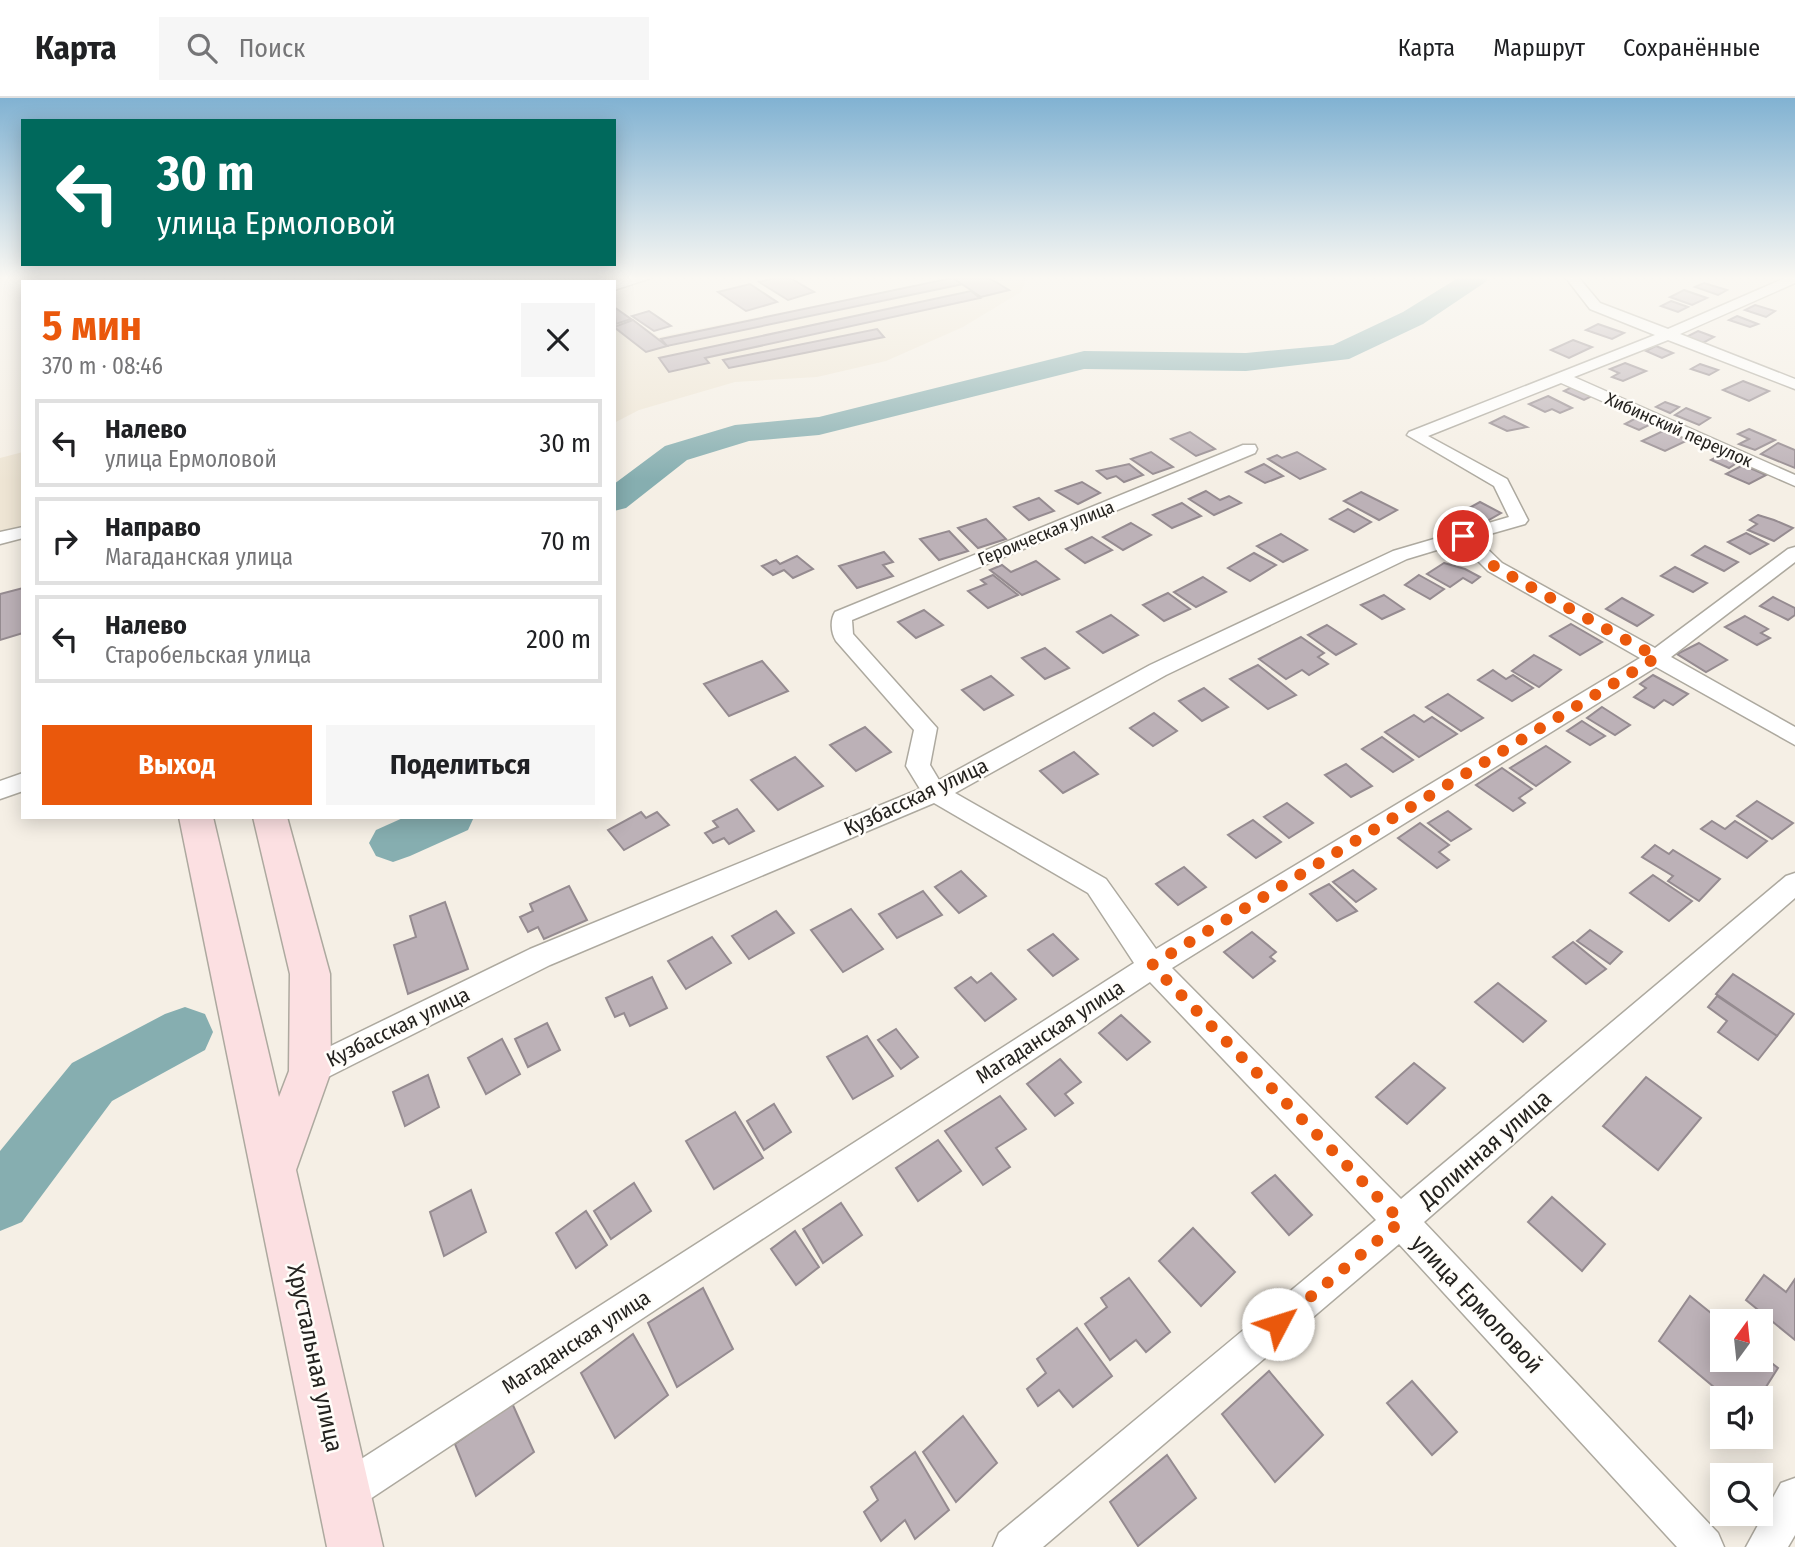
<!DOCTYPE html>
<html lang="ru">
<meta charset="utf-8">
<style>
body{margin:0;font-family:"Fira Sans Condensed",sans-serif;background:#f6f6f6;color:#202124;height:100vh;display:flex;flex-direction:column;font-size:26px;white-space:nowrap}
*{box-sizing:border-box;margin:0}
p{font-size:23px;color:#757577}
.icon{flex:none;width:38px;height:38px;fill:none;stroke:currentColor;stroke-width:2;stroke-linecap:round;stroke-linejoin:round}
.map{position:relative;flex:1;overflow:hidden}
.drawer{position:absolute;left:21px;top:182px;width:595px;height:539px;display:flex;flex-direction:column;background:#fff;border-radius:0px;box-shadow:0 4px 18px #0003}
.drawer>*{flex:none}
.guide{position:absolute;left:21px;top:21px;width:595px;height:147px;border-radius:0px;box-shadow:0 4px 18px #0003;background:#00695c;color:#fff;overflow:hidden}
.needle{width:46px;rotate:15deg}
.controls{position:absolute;left:1710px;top:1211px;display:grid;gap:14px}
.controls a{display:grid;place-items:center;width:63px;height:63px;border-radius:0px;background:#fff;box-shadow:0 4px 18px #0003;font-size:35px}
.pin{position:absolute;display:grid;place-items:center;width:60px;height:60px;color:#fff;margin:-30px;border:4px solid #fff;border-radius:50%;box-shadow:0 2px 7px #0007}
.me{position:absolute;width:77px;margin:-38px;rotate:50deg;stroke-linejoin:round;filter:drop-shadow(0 0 5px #0008)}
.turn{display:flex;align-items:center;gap:24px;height:147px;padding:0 21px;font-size:32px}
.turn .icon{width:91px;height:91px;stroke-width:2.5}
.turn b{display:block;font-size:49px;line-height:60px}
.round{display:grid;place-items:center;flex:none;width:74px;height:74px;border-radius:0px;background:#f6f6f6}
.head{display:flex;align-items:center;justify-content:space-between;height:119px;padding:0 21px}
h1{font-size:42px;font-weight:700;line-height:52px;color:#ea580c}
.action{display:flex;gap:14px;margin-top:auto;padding:14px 21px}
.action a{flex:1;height:80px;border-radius:0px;background:#ea580c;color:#fff;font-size:28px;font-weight:700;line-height:80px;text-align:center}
.action a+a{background:#f6f6f6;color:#202124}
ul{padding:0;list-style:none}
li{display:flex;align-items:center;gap:21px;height:88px;margin:0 14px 10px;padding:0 7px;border:4px solid #e0e0e0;border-radius:0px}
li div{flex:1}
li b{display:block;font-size:26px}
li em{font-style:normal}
header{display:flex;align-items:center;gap:42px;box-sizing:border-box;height:98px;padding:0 35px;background:#fff;border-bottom:2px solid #e0e0e0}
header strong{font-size:33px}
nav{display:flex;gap:38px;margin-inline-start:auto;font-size:24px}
.search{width:490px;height:63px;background:#f6f6f6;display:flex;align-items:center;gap:18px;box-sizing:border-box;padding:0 24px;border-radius:0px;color:#757577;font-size:26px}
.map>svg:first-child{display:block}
.built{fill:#eee5d4}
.green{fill:#c0d3be}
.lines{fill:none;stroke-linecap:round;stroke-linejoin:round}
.river{fill:#86aeb0;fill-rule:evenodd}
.building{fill:#bcb1b7;stroke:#958b90;stroke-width:2}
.lane-casing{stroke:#ada99f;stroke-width:3}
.street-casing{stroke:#ada99f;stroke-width:3}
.secondary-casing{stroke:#ada99f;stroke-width:3}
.lane{fill:#fff;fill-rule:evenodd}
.street{fill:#fff;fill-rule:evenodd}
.secondary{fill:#fce0e2;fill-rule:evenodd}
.route{stroke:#ea580c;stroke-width:12;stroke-dasharray:0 21.6}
.labels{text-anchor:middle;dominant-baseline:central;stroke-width:5;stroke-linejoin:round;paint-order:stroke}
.far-street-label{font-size:18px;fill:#24221f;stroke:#fffdf9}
.street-label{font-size:21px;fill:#24221f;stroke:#fffdf9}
.near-street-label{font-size:24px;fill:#24221f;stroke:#fffdf9}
</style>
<header>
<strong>Карта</strong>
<div class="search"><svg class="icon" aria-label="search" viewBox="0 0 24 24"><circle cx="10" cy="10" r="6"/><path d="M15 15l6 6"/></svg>Поиск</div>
<nav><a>Карта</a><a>Маршрут</a><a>Сохранённые</a></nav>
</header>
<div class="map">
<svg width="1795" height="1449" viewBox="0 0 1795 1449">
<rect width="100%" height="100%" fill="#f5efe5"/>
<g class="built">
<polygon points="246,180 433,180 437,184 245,184"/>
<polygon points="952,180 1032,180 1026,182 1021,194 963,229 886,263 817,279 735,284 639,312 614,325 614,209 659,239"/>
<polygon points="23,354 23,429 0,435 0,360"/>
</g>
<polygon class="green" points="433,180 626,180 612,184 437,184"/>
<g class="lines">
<g class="river">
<polygon points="1458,180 1488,180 1484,185 1423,226 1349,261 1246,273 1084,271 819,337 749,343 687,362 626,410 614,413 614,386 665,348 735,327 819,319 1084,253 1246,255 1333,247 1403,214"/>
<polygon points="405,719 474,719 468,732 410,758 393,764 376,758 369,745 376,732"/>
<polygon points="185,909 205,916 213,934 205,952 112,1003 22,1124 0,1133 0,1053 72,965 165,916"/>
</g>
</g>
<g class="building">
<polygon points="356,180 391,180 395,184 360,184"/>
<polygon points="775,180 790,180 814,194 788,202 759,184"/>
<polygon points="952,180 963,186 667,248 661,241"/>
<polygon points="953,180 989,180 1009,192 981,199"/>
<polygon points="1704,185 1727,192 1718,197 1695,189"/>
<polygon points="750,186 777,204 746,213 718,194"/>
<polygon points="1684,192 1707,200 1692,207 1670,199"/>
<polygon points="971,193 980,200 705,260 709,265 669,274 659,260"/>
<polygon points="1671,203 1688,209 1678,214 1661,208"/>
<polygon points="1755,207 1775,213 1766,219 1745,212"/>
<polygon points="614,209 631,221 616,226"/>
<polygon points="649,213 671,228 654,233 632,218"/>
<polygon points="1737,218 1758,226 1750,229 1729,222"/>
<polygon points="633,222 667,248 646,254 614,229"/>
<polygon points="1598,226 1624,235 1612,241 1586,232"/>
<polygon points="877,231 884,239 729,270 723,262"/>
<polygon points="1698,233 1714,239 1701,246 1684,240"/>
<polygon points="1573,242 1592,249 1569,260 1551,252"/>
<polygon points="1656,248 1673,255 1662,260 1646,253"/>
<polygon points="1625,265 1646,273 1623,283 1612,279 1619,275 1610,271"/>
<polygon points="1700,266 1718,272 1709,277 1691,271"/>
<polygon points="1743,283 1769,293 1749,303 1723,292"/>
<polygon points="1574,288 1594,297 1584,302 1564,293"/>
<polygon points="1548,298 1572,310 1560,315 1552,311 1545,314 1529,306"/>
<polygon points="1665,304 1679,309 1670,315 1656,309"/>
<polygon points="1686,310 1710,320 1699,327 1675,317"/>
<polygon points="1504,318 1527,329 1507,333 1490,325"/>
<polygon points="1638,319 1653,325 1639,332 1625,326"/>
<polygon points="1749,331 1775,342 1755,352 1739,346 1749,341 1738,336"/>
<polygon points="1665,332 1688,342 1665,353 1642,343"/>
<polygon points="1190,334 1215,351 1196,358 1171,341"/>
<polygon points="1778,345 1795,352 1795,370 1761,356"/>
<polygon points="1151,354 1173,369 1153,376 1131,361"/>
<polygon points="1297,354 1325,371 1300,381 1268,361 1277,357 1282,360"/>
<polygon points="1720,357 1738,364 1729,370 1711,362"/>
<polygon points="1129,366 1143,377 1124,384 1116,378 1107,381 1097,373"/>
<polygon points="1264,366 1283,378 1265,385 1246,374"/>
<polygon points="1743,367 1766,377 1749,386 1726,376"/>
<polygon points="1082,384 1100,395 1078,406 1056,393"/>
<polygon points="1206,393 1220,402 1229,398 1241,405 1214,417 1189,401"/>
<polygon points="1361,394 1397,412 1379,422 1344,403"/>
<polygon points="1039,400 1054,413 1029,422 1014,409"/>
<polygon points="1480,404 1501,415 1480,427 1458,416"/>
<polygon points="1182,405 1201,418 1172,430 1153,417"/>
<polygon points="1348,411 1371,424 1354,434 1330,421"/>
<polygon points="1758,417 1774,422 1793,430 1774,443 1748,432 1757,426 1750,422"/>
<polygon points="986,421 1006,441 978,450 958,430"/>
<polygon points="1131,425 1151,437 1123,452 1103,439"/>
<polygon points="949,433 968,453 939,462 920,441"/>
<polygon points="1746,435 1768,446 1750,456 1728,444"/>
<polygon points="1281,436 1307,452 1283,464 1257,448"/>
<polygon points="1092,439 1112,452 1085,465 1066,451"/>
<polygon points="1705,448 1738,464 1724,473 1692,457"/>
<polygon points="884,454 893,464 883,467 893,478 857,490 839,468"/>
<polygon points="1254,455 1276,467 1250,483 1228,470"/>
<polygon points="797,458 813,471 793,480 784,472 773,477 762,468 776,462 780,466"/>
<polygon points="1036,463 1059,481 1022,497 990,472 1002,467 1011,474"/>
<polygon points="1444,465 1465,471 1480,479 1472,485 1463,480 1450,489 1427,476"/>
<polygon points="1675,469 1707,485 1693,494 1661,478"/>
<polygon points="993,477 1018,497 988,510 968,493 986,486 981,482"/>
<polygon points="1419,477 1444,491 1430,501 1405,487"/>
<polygon points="1203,479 1226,494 1196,509 1174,494"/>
<polygon points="23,490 23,535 0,542 0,496"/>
<polygon points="1168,495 1190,511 1164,523 1143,507"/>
<polygon points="1384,497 1404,511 1382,521 1361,507"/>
<polygon points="1773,499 1795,510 1795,517 1788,522 1760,508"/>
<polygon points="1622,500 1653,517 1637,528 1606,511"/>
<polygon points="924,512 943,527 916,540 898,524"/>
<polygon points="1111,517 1138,537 1103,555 1077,534"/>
<polygon points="1745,518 1768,531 1761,535 1770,540 1757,547 1725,529"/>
<polygon points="1571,526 1602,544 1580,557 1550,538"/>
<polygon points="1327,527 1356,546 1336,557 1308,537"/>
<polygon points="1301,539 1324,555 1318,559 1328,566 1309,577 1302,572 1286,581 1259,561"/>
<polygon points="1699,545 1727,562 1706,574 1677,556"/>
<polygon points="1045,550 1069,570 1045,581 1022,560"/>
<polygon points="1534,557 1561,572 1539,589 1512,573"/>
<polygon points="762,563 788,593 729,618 704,586"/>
<polygon points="1258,567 1296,597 1268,611 1230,581"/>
<polygon points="1493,572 1506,581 1513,577 1533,590 1512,603 1478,582"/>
<polygon points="1653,577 1688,596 1673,607 1664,602 1654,610 1634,599 1646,590 1640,586"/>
<polygon points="991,578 1013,597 984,612 962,592"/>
<polygon points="1204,590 1228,609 1202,623 1179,603"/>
<polygon points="1448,596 1483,620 1461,633 1426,609"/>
<polygon points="1602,609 1630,627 1615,637 1587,620"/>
<polygon points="1154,615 1177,633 1153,648 1130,630"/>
<polygon points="1414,617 1424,624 1432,619 1457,636 1419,659 1385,634"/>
<polygon points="1582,623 1605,638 1590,647 1567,633"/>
<polygon points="865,629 891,654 856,673 830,647"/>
<polygon points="1382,639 1413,662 1393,674 1362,651"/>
<polygon points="1546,648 1570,664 1536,688 1510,670"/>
<polygon points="1074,654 1098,676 1063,695 1040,673"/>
<polygon points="795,659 823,688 778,712 751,682"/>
<polygon points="1346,666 1372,688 1351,699 1325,677"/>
<polygon points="1502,670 1532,691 1519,700 1525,705 1513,713 1476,687"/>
<polygon points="1757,703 1793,725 1772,741 1737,718"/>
<polygon points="1287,705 1313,725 1289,740 1264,719"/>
<polygon points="737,711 754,733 729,746 724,740 713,745 705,735 718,729 713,723"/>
<polygon points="1448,713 1471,731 1451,743 1428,725"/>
<polygon points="641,714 646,720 657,714 669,727 624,752 608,732"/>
<polygon points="1253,722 1281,744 1256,760 1228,737"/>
<polygon points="1712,723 1725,731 1735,723 1767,743 1747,760 1701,731"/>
<polygon points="1420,725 1449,747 1439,754 1449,762 1437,770 1398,740"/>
<polygon points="1655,747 1669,756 1673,752 1720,781 1699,803 1668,783 1673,778 1642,759"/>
<polygon points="1184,769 1206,789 1178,807 1156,786"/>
<polygon points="1353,772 1376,791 1356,804 1333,784"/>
<polygon points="961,773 986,798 959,815 935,789"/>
<polygon points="1653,777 1692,803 1669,823 1630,795"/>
<polygon points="1329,786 1357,813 1337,823 1310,796"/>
<polygon points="569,788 587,822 544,841 538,829 528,834 520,819 533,813 530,806"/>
<polygon points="923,793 942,817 897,840 879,816"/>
<polygon points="445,804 468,871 408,896 394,847 416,839 410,818"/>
<polygon points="851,811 883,851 843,874 811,832"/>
<polygon points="776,813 794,835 749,861 732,838"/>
<polygon points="1590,832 1622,854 1610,866 1577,843"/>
<polygon points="1252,834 1276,854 1270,859 1275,863 1253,880 1224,854"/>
<polygon points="1053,836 1078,861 1053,878 1028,852"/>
<polygon points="712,839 731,865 686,891 668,863"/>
<polygon points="1573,844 1606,871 1586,886 1553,859"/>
<polygon points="991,875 1016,901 985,923 955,890 971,879 977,885"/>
<polygon points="1733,876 1794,916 1777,938 1716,896"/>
<polygon points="652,879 667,910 630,928 624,915 615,919 606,900"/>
<polygon points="1498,885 1546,923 1523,944 1475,904"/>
<polygon points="1717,898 1777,938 1758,962 1718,934 1727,923 1708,909"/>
<polygon points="1121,917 1150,944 1127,962 1099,935"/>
<polygon points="547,925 560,952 528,969 515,941"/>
<polygon points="896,931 918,959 901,971 878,942"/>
<polygon points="867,938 893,978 853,1001 827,959"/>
<polygon points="502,941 520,976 486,996 468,960"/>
<polygon points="1060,961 1081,984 1065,996 1073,1005 1055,1018 1027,986"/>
<polygon points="1414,965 1445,990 1407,1026 1376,999"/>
<polygon points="428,977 439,1009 405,1028 393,994"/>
<polygon points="1646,979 1701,1020 1658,1072 1603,1028"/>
<polygon points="1000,998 1026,1031 996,1050 1010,1069 983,1087 945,1033"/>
<polygon points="774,1006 791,1034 764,1052 747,1023"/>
<polygon points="735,1014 763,1060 714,1091 686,1043"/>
<polygon points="938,1042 961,1073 918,1103 896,1070"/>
<polygon points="1275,1077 1312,1117 1289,1137 1252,1095"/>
<polygon points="634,1085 651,1113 611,1141 594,1113"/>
<polygon points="471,1092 486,1134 444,1158 430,1114"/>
<polygon points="1552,1099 1605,1146 1582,1173 1528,1124"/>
<polygon points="841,1105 862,1137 823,1165 803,1131"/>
<polygon points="586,1113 607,1147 576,1170 556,1135"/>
<polygon points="1193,1130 1235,1174 1201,1208 1159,1163"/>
<polygon points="795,1133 819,1169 796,1187 771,1151"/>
<polygon points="1764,1177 1786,1194 1795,1181 1795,1242 1746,1202"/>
<polygon points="1129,1180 1170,1234 1146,1254 1136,1242 1110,1262 1085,1226 1107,1209 1101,1200"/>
<polygon points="703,1190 733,1251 677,1289 648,1225"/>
<polygon points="1690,1198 1722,1224 1722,1262 1760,1262 1760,1256 1778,1270 1759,1300 1727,1300 1659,1243"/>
<polygon points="1077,1230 1112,1278 1073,1309 1059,1292 1038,1308 1027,1291 1046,1275 1037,1261"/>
<polygon points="633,1236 668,1297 615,1340 581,1275"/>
<polygon points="1269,1273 1323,1337 1275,1384 1222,1316"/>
<polygon points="1412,1283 1457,1334 1432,1357 1387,1305"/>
<polygon points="512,1305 534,1354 476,1398 455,1346"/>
<polygon points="963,1318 997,1365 956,1404 923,1354"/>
<polygon points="915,1354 949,1412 915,1441 905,1422 881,1443 864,1414 878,1402 871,1389"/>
<polygon points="1167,1357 1196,1400 1138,1448 1110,1404"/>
</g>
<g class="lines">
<g class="lane-casing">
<polygon id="lane" points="531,180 538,180 544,184 536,184"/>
</g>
<g class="street-casing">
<g id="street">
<polygon points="630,180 651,180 614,192 614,184"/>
<path d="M1566,180H1579L1600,205L1668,231L1785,180H1795V185L1680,236L1795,281V291L1668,242L1574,279L1795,377V388L1561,285L1428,338L1507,381L1528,422L1525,426L1476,440L1502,465L1655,550L1788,451L1795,449V464L1671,559L1795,629V647L1656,569L1172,870L1401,1101L1786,778L1795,775V800L1424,1124L1718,1435L1724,1449H1677L1399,1146L1043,1449H993L999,1435L1376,1122L1150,884L358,1409L344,1414L330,1409L325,1395L330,1381L1134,865L1088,795L934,705L550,867L320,983L310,987L300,983L295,973L300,963L530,851L920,691L906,668L914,632L836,543C831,535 830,522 835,514L1243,347H1255L1257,351L1255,355L852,522L853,536L937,630L930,667L939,682L1150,567L1393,453L1509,419L1494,388L1407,337L1409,334L1655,237L1590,211ZM1460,445L1488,473L1640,560L1156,851L1106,781L955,695L1166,577L1407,461Z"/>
<polygon points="23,429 23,440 0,446 0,434"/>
<polygon points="23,675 23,693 0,701 0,683"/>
<polygon points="1795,1380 1795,1437 1788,1449 1746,1449 1781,1385"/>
</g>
</g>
<g class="secondary-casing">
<g id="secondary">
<polygon points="176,180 194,180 194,184 175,184"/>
<polygon points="179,719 213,719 279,999 289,973 290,876 253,719 287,719 330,876 331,973 296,1072 383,1449 327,1449"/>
</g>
</g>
<use href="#lane" class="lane"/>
<use href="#street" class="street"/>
<use href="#secondary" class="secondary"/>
</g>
<linearGradient id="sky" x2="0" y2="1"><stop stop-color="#81b2d2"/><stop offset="0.47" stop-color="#faf8f3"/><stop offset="1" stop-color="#faf8f3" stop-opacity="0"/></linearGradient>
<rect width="1795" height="383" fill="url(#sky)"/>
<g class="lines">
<polyline class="route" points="1278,1226 1401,1123 1152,867 1657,559 1495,469 1463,438"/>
</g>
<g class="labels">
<g class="far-street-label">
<text transform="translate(1679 332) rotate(24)">Хибинский переулок</text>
<text transform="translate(1046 435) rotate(-22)">Героическая улица</text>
</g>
<g class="street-label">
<text transform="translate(916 699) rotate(-25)">Кузбасская улица</text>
<text transform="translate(398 929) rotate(-26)">Кузбасская улица</text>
<text transform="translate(1050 934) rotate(-33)">Магаданская улица</text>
<text transform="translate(576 1244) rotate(-33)">Магаданская улица</text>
</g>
<g class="near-street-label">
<text transform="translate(1485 1051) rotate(-41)">Долинная улица</text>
<text transform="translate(1477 1206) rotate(47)">улица Ермоловой</text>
<text transform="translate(315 1260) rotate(78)">Хрустальная улица</text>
</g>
</g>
</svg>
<div class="controls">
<a><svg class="needle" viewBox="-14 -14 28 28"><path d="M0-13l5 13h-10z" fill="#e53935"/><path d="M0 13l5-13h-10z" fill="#757577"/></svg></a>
<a><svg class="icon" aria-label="sound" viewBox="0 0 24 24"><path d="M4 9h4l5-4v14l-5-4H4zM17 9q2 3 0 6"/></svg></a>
<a><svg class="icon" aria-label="search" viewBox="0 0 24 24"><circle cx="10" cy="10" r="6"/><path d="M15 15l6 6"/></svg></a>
</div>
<div class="pin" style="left:1463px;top:438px;background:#d93025"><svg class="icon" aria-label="arrive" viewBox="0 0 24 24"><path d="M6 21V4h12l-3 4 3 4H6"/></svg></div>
<svg class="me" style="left:1278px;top:1226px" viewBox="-20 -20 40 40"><circle r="19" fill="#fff"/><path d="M0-13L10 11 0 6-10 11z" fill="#ea580c"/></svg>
<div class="guide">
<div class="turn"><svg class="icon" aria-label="left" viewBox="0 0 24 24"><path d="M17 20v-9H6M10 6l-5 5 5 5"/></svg><div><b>30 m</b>улица Ермоловой</div></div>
</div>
<section class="drawer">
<div class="head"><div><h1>5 мин</h1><p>370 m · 08:46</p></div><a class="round"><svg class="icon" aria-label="close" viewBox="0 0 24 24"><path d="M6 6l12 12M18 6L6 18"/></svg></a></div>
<ul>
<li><svg class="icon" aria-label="left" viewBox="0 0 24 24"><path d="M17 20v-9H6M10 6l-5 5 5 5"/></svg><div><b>Налево</b><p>улица Ермоловой</p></div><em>30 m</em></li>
<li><svg class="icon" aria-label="right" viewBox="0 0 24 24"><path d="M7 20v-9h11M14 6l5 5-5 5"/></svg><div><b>Направо</b><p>Магаданская улица</p></div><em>70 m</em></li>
<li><svg class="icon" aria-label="left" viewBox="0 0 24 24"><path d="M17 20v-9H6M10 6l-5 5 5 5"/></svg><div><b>Налево</b><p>Старобельская улица</p></div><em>200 m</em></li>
</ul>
<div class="action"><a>Выход</a><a>Поделиться</a></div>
</section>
</div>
